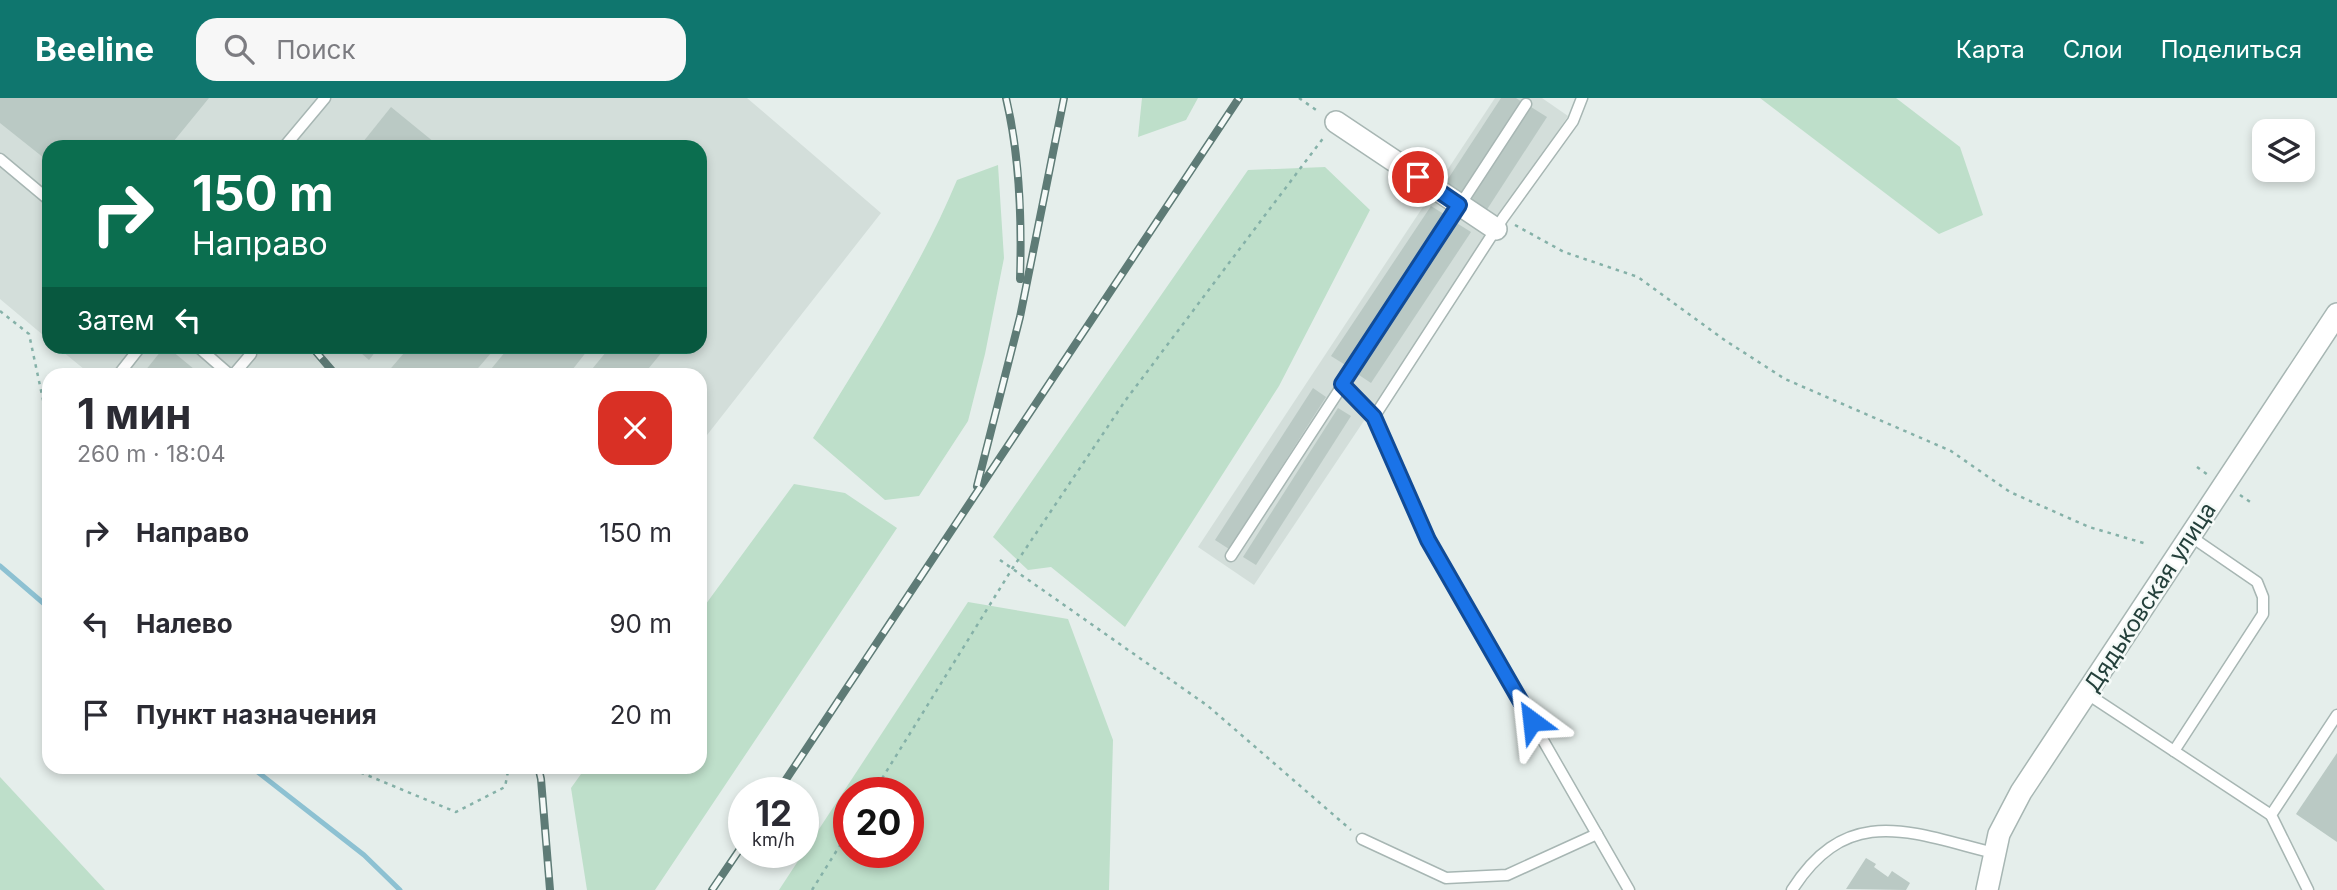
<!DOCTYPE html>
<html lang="ru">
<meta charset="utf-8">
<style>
body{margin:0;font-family:Inter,sans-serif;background:#f7f7f7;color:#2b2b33;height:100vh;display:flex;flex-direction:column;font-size:26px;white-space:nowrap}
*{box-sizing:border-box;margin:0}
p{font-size:23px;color:#7c7c81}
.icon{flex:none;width:38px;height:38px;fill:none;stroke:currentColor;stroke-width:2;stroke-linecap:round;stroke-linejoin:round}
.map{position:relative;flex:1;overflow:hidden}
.panel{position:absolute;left:42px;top:270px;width:665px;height:406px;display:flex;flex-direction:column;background:#fff;border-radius:21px;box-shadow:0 4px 10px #0003}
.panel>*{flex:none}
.top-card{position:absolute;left:42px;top:42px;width:665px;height:214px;border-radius:21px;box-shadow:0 4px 10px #0003;background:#0b6e4f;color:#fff;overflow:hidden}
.tools{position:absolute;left:2252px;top:21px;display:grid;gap:14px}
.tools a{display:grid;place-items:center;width:63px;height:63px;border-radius:14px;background:#fff;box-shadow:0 4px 10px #0003;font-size:35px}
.speed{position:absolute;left:728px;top:679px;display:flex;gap:14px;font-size:35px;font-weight:700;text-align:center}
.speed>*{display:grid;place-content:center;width:91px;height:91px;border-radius:50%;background:#fff;box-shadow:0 4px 10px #0003;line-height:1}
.speed small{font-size:18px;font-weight:400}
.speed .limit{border:10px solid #d22;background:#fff;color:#111}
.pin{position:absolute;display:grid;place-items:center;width:60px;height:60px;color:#fff;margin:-30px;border:4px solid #fff;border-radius:50%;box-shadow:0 2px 7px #0007}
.me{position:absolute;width:77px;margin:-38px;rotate:330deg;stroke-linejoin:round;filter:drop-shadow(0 0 5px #0008)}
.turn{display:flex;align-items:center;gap:24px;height:147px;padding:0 35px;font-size:32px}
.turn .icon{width:91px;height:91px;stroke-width:2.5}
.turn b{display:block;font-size:49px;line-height:60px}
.then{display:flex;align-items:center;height:66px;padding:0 35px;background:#0003;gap:14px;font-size:26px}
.round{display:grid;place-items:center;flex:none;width:74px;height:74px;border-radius:21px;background:#f7f7f7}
.head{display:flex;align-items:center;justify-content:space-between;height:119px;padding:0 35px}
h1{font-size:42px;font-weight:700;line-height:52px}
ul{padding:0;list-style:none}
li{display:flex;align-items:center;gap:21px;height:91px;padding:0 35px}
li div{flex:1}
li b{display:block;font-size:26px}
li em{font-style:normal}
header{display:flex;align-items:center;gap:42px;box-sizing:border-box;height:98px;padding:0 35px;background:#0f766e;color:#fff}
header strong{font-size:33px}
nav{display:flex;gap:38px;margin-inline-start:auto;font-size:24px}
.search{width:490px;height:63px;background:#f7f7f7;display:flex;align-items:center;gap:18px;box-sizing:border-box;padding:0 24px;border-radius:21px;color:#7c7c81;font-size:26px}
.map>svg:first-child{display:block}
.built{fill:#d3deda}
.green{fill:#bedfca;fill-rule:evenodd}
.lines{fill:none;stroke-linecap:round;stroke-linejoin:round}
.stream{stroke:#8dc1d2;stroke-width:5}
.building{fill:#bac9c4}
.service-casing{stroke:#a7b6b3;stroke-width:13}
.minor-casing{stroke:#a7b6b3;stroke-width:24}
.path{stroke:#85b1a8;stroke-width:2.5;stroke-dasharray:3.5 5;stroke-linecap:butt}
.service{stroke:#fff;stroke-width:10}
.minor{stroke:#fff;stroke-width:21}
.rail-casing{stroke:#5e7b76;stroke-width:8}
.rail{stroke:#f5faf8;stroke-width:5;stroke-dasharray:16;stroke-linecap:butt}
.route-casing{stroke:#114b97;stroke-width:18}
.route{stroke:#1a73e8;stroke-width:12}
.labels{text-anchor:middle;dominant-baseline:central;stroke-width:5;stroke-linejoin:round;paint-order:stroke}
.street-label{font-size:23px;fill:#24403b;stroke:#f5faf8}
</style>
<header>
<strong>Beeline</strong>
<div class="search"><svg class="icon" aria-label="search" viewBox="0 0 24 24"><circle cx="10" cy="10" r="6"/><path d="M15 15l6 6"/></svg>Поиск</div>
<nav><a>Карта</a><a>Слои</a><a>Поделиться</a></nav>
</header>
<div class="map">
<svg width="2337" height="792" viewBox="0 0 2337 792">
<rect width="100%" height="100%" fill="#e5eeeb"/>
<g class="built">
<polygon points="0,0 747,0 881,115 700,346 700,276 90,276 57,249 700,248 700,49 49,49 49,242 0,201"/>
<polygon points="1495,0 1542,0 1568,18 1254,487 1198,449"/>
</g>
<g class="green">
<polygon points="1142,0 1198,0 1186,22 1138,39"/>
<polygon points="1760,0 1896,0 1960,49 1983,117 1939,136"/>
<path d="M998,67L1004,160L985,256L968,323L919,398L885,402L813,340C864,256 919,173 957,82Z"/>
<polygon points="1325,69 1370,112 1279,288 1125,529 1051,469 1028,472 993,439 1248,72"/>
<polygon points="794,386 845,395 897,430 655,792 587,792 571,690 586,669 700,668 700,514"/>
<path d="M968,504L1068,521L1113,642L1109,792H779ZM849,695H908V754H849Z"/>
<polygon points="0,679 105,792 0,792"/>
</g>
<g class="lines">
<g class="stream">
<polyline points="0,468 49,510"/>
<polyline points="250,668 364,757 400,792"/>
</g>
</g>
<g class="building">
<polygon points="0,0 209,0 169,49 49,49 49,64 0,25"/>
<polygon points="1501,0 1516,0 1522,4 1460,97 1444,87"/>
<polygon points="391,9 440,49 359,49"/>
<polygon points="1531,9 1547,19 1486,113 1470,103"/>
<polygon points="1431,108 1447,118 1347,268 1331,258"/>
<polygon points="1455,124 1471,134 1371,285 1356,275"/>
<polygon points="165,248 166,248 200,276 149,276 145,273"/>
<polygon points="353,248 380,248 369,262"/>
<polygon points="410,248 497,248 473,276 386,276"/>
<polygon points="510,248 591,248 569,276 487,276"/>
<polygon points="611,248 667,248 644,276 588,276"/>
<polygon points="1313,290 1326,299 1229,451 1215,442"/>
<polygon points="1338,310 1351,318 1256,467 1243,459"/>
<polygon points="2337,655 2337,744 2296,716"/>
<polygon points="1866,760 1876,766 1874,769 1888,779 1892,773 1910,785 1906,792 1846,791"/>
</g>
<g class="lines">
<g class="service-casing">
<g id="service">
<polyline points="1582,0 1573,23 1503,120 1374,319 1428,442 1629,792"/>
<polyline points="284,49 325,0"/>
<polyline points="0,61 49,102"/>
<polyline points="197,248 229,276"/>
<polyline points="119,276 141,248"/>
<polyline points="234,276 251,256"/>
<polyline points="1342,286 1374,319"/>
<polyline points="1231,458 1526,6"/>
<polyline points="2086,595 2271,717"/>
<polyline points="2174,653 2263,516 2263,499 2257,484 2190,438"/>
<polyline points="1362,741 1446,780 1507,777 1597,736"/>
<path d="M1792,792C1848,704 1912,735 1994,755"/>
<polyline points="2308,792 2271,717 2337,617"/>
</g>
</g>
<g class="minor-casing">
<g id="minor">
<polyline points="1336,24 1496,131"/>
<polyline points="1987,792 1999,736 2021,694 2337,216"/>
</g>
</g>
<g class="path">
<polyline points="1299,0 1319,14"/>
<polyline points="1515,127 1564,154 1638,179 1726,243 1785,281 1951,353 2010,394 2089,429 2147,446"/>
<polyline points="0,213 29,236 49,330"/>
<polyline points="2197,369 2208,377"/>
<polyline points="2240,397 2253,406"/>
<polyline points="1000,462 1208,608 1351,732"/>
<polyline points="345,668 456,714 505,689 509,668"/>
<polyline points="873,695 1012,471 1125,303 1324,39"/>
<polyline points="812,792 849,733"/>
</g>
<use href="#service" class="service"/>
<use href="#minor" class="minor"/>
<g class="rail-casing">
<g id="rail">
<path d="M1006,0C1020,59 1022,120 1020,181"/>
<polyline points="311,248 335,276"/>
<polyline points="977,388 1020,219 1064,0"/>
<polyline points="538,668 541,681 550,792"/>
<polyline points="777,695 1239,0"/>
<polyline points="712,792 744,745"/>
</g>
</g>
<use href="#rail" class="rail"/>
</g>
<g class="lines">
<g class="route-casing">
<polyline id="route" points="1418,79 1459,107 1342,286 1374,319 1428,442 1532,623"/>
</g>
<use href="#route" class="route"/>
</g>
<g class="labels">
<g class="street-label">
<text transform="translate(2150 499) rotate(-57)">Дядьковская улица</text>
</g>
</g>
</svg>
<div class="tools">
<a><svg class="icon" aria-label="layers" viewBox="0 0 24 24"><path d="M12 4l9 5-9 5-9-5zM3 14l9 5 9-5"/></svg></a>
</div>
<div class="speed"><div>12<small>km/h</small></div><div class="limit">20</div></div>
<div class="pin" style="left:1418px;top:79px;background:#d93025"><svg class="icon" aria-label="arrive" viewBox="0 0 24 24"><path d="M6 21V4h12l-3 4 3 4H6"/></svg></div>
<svg class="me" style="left:1532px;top:623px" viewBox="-20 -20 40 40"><path d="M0-17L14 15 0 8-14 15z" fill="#1a73e8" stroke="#fff" stroke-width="4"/></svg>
<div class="top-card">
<div class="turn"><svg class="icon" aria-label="right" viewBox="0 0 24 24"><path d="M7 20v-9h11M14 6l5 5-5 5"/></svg><div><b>150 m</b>Направо</div></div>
<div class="then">Затем<svg class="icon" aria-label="left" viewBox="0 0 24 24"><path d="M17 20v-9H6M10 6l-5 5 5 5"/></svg></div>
</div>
<section class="panel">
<div class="head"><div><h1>1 мин</h1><p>260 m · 18:04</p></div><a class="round" style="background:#d93025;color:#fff"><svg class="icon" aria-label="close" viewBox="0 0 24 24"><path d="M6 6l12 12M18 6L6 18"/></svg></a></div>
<ul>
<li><svg class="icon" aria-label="right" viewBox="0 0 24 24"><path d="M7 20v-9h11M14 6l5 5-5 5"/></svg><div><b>Направо</b></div><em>150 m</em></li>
<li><svg class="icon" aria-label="left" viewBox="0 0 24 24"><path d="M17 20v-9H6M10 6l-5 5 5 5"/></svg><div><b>Налево</b></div><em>90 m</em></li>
<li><svg class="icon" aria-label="arrive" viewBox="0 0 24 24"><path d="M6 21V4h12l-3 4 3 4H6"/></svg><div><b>Пункт назначения</b></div><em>20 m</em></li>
</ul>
</section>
</div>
